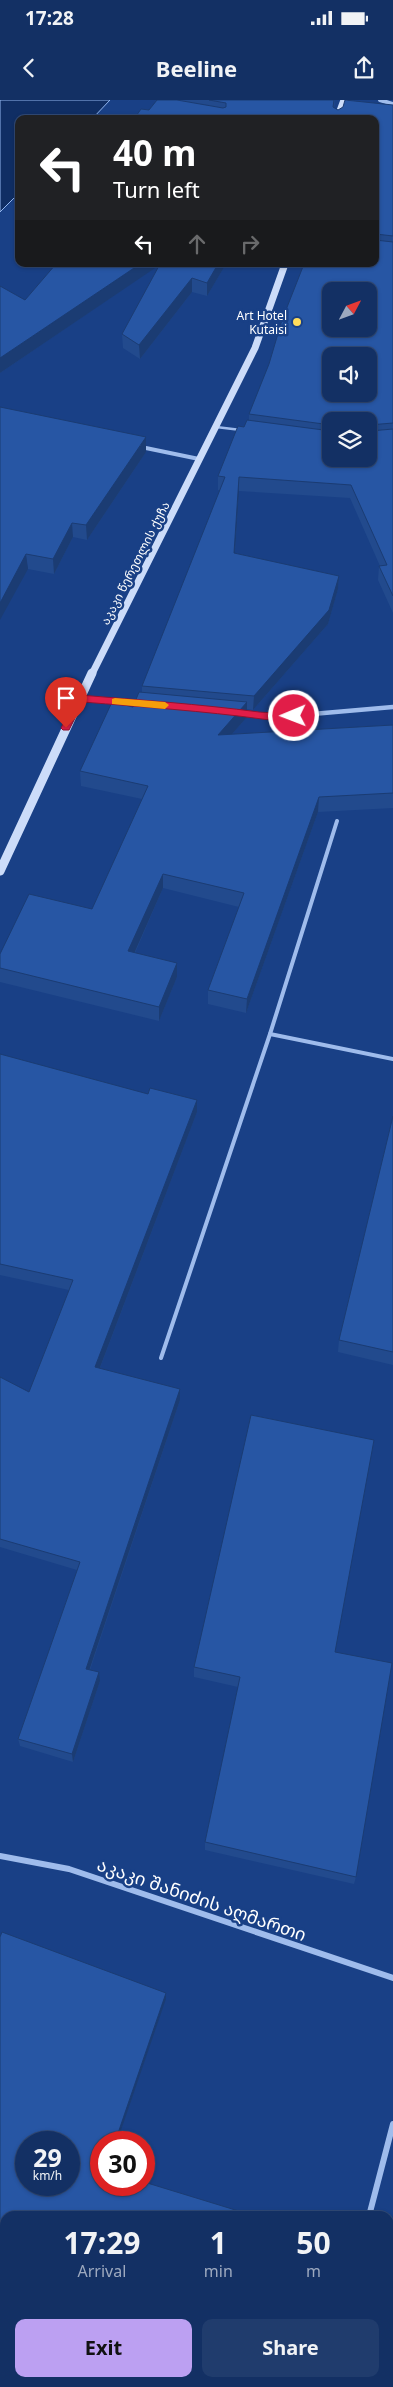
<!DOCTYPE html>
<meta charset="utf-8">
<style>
body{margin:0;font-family:"Noto Sans","Noto Sans Georgian",sans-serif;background:#203c6d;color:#f1f3f6;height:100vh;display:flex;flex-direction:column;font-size:19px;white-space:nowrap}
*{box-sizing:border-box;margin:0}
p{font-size:16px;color:#9da9bf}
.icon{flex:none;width:28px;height:28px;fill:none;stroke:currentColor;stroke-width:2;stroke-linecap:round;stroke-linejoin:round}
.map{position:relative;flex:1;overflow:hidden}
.details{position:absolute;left:0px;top:2111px;width:394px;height:176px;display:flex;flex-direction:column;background:#133064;border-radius:15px 15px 0 0;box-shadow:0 1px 4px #0004,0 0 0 1px #324b78}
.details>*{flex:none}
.hud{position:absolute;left:15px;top:15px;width:364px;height:152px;border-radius:10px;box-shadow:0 1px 4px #0004,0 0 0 1px #324b78;background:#202124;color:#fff;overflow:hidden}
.needle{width:32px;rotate:49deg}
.tools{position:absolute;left:322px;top:182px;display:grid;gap:10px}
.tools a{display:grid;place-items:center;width:55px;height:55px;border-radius:10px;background:#133064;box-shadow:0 1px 4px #0004,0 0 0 1px #324b78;font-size:25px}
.speed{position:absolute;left:15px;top:2031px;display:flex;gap:10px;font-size:25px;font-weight:700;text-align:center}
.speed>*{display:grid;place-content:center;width:65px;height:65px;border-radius:50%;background:#133064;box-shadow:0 1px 4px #0004,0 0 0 1px #324b78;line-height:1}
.speed small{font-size:12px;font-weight:400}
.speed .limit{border:8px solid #d22;background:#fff;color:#111}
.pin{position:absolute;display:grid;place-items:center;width:42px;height:42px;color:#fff;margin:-51px -21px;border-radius:50% 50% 50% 0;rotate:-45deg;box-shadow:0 0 5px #0007}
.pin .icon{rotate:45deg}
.me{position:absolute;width:55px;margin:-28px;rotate:269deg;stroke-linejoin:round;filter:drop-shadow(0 0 4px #0008)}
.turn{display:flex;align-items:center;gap:18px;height:105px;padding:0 15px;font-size:22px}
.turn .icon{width:65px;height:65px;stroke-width:2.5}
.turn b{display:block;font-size:35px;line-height:42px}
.lanes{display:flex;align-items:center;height:48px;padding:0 15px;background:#0003;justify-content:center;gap:25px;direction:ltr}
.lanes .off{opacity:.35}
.eta{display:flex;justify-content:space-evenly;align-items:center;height:85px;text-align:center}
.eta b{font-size:30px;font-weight:700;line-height:35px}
.cta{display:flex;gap:10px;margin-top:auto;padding:10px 15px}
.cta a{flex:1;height:58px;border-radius:10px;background:#bca0f2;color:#111;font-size:20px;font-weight:700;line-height:58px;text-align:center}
.cta a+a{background:#203c6d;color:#f1f3f6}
.status{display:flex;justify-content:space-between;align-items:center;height:35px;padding:0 25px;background:#133064;direction:ltr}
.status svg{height:14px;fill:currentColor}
header{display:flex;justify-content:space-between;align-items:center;height:65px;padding:0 15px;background:#133064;font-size:22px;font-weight:700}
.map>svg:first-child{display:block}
.water{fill:#102e64;stroke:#92b6ef}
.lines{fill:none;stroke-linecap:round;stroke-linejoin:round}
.lane-far1{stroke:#9fbcec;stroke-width:2.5}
.lane{stroke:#9fbcec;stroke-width:4}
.street-far2{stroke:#9fbcec;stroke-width:4}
.street-far1{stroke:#9fbcec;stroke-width:4.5}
.street{stroke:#9fbcec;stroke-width:6}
.secondary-far1{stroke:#ccdcf9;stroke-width:7}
.secondary{stroke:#ccdcf9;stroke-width:9}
.wall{fill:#224a8d;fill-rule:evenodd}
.shaded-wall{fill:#1b3c73}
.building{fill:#2756a4;stroke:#1b3c73;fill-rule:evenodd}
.route{fill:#e11d48;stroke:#92132f}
.slow{fill:#f59e0b}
.poi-dot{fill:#ffdc5b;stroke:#194086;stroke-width:2}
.labels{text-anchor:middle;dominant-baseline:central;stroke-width:5;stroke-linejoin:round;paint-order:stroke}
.far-poi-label{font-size:12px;fill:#fff;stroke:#194086;text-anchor:end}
.far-street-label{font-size:12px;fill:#fff;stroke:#194086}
.near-street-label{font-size:18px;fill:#fff;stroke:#194086}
</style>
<div class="status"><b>17:28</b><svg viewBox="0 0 49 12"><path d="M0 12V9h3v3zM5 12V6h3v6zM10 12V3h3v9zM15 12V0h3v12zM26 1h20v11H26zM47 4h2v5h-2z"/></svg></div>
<header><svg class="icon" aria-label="back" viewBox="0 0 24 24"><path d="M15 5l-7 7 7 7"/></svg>Beeline<svg class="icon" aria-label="share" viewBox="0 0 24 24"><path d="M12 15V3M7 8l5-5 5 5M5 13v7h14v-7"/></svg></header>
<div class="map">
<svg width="393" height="2287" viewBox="0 0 393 2287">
<rect width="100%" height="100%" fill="#194086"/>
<polygon class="water" points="0,0 110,0 92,19 19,19 19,93 0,112"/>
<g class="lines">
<polyline class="lane-far1" points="216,327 241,330"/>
<g class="lane">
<polyline points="270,934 393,959"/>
<polyline points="161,1258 270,934 337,721"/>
</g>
<g class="street-far2">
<polyline points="380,0 393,4"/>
<polyline points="141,347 199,359"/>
</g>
<g class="street-far1">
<polyline points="80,599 141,604"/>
<polyline points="242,613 278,617 393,607"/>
</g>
<g class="street">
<polyline points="0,1756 69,1769 393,1878"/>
<polyline points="369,2116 393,2024"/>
<polyline points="324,2287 325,2282"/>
</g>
<g class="secondary-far1">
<polyline points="337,19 344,0"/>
<polyline points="92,574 255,248 285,164"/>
</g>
<polyline class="secondary" points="0,771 92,573"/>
</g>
<g class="wall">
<path d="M157,0H335L334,8L338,10L393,5V513L378,480L379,466H380L350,398L239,391L235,453L339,476L338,489L328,524L253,610L247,609V617L232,634L393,625V708L318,712L246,913L208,904V890L239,807L163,788L135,853L177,877L159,921L0,882V854L92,809L142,699L81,686L80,671L133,607L142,593V586L220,390H218V376L244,327L249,321V314L269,264L375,19L149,10ZM331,321L369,359H331Z"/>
<polygon points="56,164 226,164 207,196 192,192 140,259 123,248 122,234 160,164 0,273 0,186 25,200"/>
<polygon points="0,307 146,352 87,440 73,437 54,474 28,469"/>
<polygon points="0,954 197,1012 100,1268 180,1300 90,1570 100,1581 73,1662 20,1646 18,1639 77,1470 0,1447 0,1277 29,1292 69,1190 0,1175"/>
<polygon points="393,1016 393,1265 338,1252 339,1240"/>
<polygon points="335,1552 356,1777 354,1784 205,1750 205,1742 238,1587 194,1577 194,1567"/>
</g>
<g class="shaded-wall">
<polygon points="140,164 161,164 0,273 0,258"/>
<polygon points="218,164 226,164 207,196 207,183"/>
<polygon points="192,178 192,192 140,259 139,245"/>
<polygon points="146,337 146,352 87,440 86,425"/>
<polygon points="239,377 239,391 234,466 234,453"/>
<polygon points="72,423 73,437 54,474 53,459"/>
<polygon points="26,454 28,469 0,520 0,503"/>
<polygon points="339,476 338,489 328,524 253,610 254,596"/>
<polygon points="247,602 247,617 218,650 218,635"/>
<polygon points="319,697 318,712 246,913 247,899"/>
<polygon points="163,774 163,788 129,865 128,851"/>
<polygon points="177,863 177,877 159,921 159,907"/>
<polygon points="197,1000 197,1012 96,1278 95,1267"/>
<polygon points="180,1289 180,1300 87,1577 86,1569"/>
<polygon points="99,1572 100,1581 73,1662 72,1654"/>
<polygon points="166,1893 166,1899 117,2042 115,2042"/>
</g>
<g class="building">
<polygon points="157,0 177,0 223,8 226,7 226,3 209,0 334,0 333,7 338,10 343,7 345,0 393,5 393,136 376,134 375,135 375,19 134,19 141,9 149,10"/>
<path d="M375,140L393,142V323L369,325V326V321H331V325L249,314L269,264L282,220L304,164H375ZM331,191H369V229H331ZM331,256H369V294H331Z"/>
<polygon points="56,164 140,164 0,258 0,186 25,200"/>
<polygon points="160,164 218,164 207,183 192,178 139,245 122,234"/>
<polygon points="0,307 146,337 86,425 72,423 53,459 26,454 0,503"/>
<polygon points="247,320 331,331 331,359 369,359 369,330 370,331 393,329 393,496 379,466 387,465 351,385 239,377 234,453 339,476 329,510 254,596 142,586 225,377 218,376 238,326 244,327"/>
<polygon points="139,592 247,602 218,635 393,625 393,693 319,697 247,899 208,890 244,793 163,774 128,851 177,863 159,907 0,868 0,854 29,794 92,809 148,686 80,671 112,602 133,607"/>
<polygon points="0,954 148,994 150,988 197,1000 95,1267 180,1289 86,1569 99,1572 72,1654 18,1639 80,1462 0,1439 0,1277 29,1292 73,1180 0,1164"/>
<polygon points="393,1016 393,1252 339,1240"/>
<polygon points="251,1315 374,1340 335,1552 392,1563 356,1777 205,1742 240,1577 194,1567"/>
<path d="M2,1832L166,1893L115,2042H101V2085H144V2082L255,2116H5V2197L0,2194V1837ZM26,2042H69V2085H26Z"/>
</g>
<path class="route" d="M80,595C139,600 199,604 259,612C267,613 295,612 299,616C292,624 273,620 262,619C203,611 143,607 83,602L69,630H63L61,628L75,599Z"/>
<polygon class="slow" points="115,598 165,602 169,605 165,609 112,604 112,599"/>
<circle class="poi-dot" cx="297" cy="222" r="5"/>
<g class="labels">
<g class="far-poi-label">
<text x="287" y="215">Art Hotel<tspan x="287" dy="14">Kutaisi</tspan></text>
</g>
<g class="far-street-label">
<text transform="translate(135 463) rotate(-63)">აკაკი წერეთლის ქუჩა</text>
</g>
<g class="near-street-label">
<text transform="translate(202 1799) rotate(19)">აკაკი შანიძის აღმართი</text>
</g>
</g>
</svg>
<div class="tools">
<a><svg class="needle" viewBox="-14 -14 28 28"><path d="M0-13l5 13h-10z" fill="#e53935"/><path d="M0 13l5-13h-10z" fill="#9da9bf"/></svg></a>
<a><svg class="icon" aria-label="sound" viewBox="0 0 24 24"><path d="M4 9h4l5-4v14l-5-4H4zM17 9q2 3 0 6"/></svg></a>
<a><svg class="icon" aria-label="layers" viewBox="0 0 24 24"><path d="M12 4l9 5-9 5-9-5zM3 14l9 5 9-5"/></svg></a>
</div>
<div class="speed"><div>29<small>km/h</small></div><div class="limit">30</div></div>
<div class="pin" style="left:66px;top:628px;background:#d93025"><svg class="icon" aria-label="arrive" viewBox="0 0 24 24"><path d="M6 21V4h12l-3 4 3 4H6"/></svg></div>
<svg class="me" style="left:294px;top:616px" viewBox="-20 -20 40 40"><circle r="17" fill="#e11d48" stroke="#fff" stroke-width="3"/><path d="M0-11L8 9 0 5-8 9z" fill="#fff"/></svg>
<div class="hud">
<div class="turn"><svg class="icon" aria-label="left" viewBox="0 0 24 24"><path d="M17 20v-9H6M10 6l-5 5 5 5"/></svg><div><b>40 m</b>Turn left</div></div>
<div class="lanes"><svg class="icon" aria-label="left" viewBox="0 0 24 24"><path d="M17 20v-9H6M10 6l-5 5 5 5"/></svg><svg class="icon off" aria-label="ahead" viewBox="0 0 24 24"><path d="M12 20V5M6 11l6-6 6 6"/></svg><svg class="icon off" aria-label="right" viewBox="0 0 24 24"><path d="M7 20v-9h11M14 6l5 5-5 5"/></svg></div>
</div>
<section class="details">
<div class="eta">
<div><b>17:29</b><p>Arrival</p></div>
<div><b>1</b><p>min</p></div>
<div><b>50</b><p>m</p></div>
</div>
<div class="cta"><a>Exit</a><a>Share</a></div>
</section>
</div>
